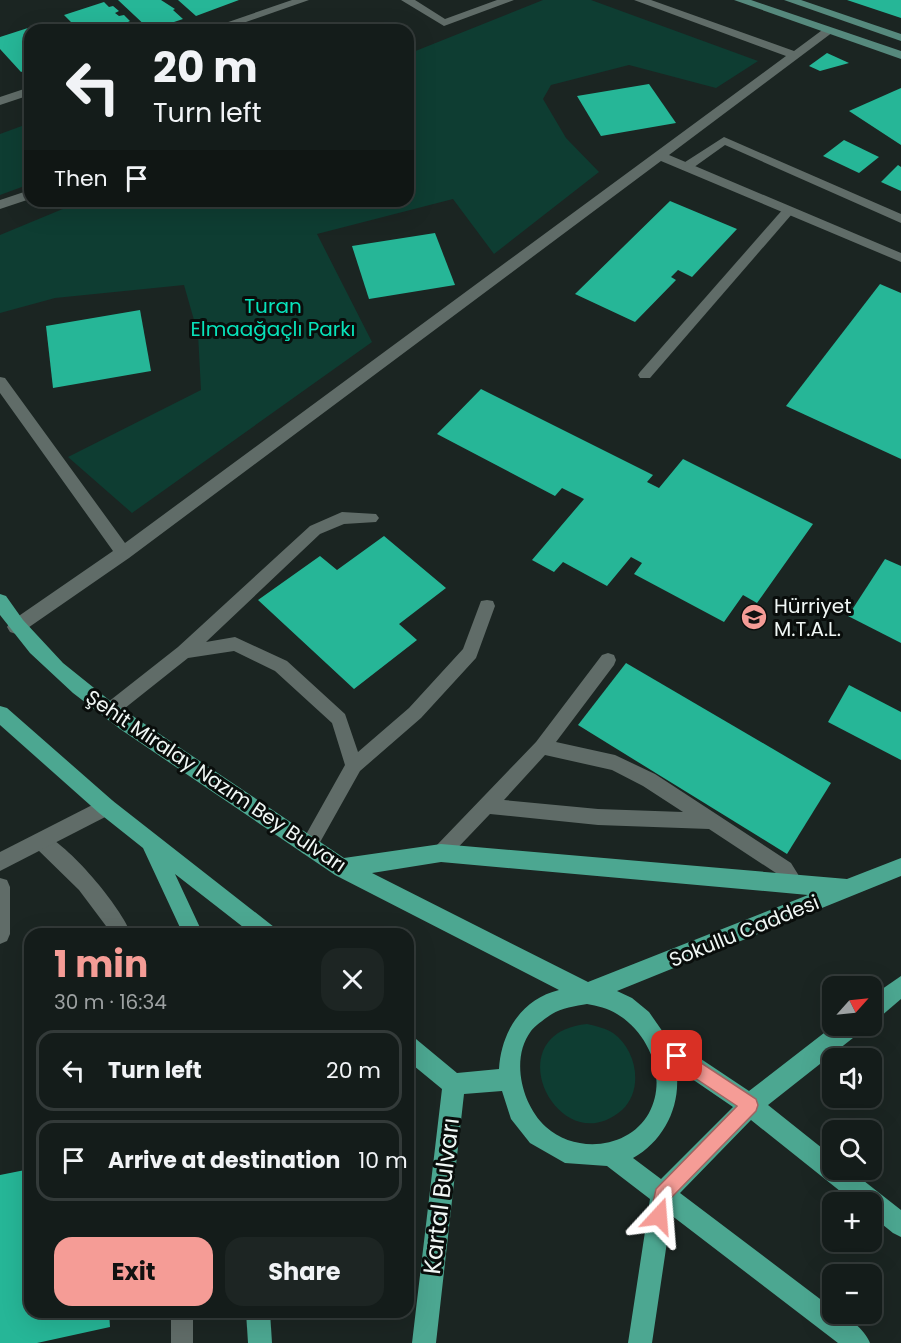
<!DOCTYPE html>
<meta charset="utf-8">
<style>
body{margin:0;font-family:Poppins,sans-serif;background:#1d2523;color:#f1f3f6;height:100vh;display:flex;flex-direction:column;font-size:22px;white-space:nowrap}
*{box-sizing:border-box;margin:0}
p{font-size:20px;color:#9da1a2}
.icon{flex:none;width:33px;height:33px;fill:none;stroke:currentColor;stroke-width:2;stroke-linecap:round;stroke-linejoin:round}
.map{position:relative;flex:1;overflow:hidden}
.side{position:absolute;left:24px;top:928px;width:390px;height:390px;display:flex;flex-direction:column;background:#141c1a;border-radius:18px;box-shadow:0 6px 24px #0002,0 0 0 2px #333a39}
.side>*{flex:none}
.guide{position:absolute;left:24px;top:24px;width:390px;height:183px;border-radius:18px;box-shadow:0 6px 24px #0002,0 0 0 2px #333a39;background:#141c1a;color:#f1f3f6;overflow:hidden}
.needle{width:39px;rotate:63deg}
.controls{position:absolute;left:822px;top:976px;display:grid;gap:12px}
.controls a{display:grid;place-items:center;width:60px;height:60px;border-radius:12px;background:#141c1a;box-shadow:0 6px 24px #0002,0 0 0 2px #333a39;font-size:30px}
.pin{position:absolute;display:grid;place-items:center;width:51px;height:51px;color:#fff;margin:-26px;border-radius:12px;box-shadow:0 3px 9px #0006}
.me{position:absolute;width:66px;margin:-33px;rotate:19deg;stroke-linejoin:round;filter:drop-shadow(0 0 4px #0008)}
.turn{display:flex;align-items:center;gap:21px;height:126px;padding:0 30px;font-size:27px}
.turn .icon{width:78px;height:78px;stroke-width:2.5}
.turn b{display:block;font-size:42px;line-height:51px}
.then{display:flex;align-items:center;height:57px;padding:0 30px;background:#0003;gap:12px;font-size:22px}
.round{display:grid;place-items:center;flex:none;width:63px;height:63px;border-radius:18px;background:#1d2523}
.overview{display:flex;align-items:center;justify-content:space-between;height:102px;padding:0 30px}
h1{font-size:36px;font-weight:700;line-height:45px;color:#f59c96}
.action{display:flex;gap:12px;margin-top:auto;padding:12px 30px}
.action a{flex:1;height:69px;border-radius:18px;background:#f59c96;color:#111;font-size:24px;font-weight:700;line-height:69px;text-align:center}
.action a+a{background:#1d2523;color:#f1f3f6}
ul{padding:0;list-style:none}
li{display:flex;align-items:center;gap:18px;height:81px;margin:0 12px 9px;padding:0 18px;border:3px solid #333a39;border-radius:18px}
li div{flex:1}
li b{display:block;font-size:22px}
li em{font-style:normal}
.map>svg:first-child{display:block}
.green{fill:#0e3d32}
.building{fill:#26b697}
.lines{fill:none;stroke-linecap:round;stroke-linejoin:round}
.lane{fill:#606c68;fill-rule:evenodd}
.street{fill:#606c68;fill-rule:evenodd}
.secondary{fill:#56897d;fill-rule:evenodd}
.primary{fill:#4ca791;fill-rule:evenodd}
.route{fill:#f59c96;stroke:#9f6562;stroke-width:1.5}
.labels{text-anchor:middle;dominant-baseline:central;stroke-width:6;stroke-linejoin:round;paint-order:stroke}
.park-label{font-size:20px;fill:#08e2ba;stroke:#090d0b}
.poi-label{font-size:20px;fill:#f0f7f5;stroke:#090d0b;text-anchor:start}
.street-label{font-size:20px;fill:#f0f7f5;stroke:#090d0b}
.near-street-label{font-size:24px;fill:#f0f7f5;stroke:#090d0b}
</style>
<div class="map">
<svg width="901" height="1343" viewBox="0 0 901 1343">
<rect width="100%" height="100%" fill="#1b2522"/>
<g class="green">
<polygon points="543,0 591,0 758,61 716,88 629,65 551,85 543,99 566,138 599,172 494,254 453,199 317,234 372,342 132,513 68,457 201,390 198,334 184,285 55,298 0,313 0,235 82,201 408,201 408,54"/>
<polygon points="30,123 30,184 0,195 0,134"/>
<path d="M587,1024C596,1026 605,1028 613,1033C637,1050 644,1090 622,1110C559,1165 493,1033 587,1024Z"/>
</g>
<g class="building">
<polygon points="118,0 161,0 175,9 173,10 183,19 150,30"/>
<polygon points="178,0 239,0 196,16"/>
<polygon points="847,0 901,0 901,18"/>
<polygon points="104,2 109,7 113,6 119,11 115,13 119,16 124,15 130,21 126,23 134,30 79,30 64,15"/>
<polygon points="31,27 35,30 30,30 30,68 21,72 0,49 0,37"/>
<polygon points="827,53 849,63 820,71 809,66"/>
<polygon points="649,84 676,123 601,136 577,96"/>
<polygon points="901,88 901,145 849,111"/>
<polygon points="844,140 879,157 859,173 823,156"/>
<polygon points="898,165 901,167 901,191 881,182"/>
<polygon points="670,201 737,229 692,277 678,270 671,277 676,280 635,322 575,294"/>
<polygon points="435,233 455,285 369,299 352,246"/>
<polygon points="880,284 901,293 901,459 786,406"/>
<polygon points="140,310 151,371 53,388 46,326"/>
<polygon points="481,389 653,475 647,482 659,488 683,459 813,524 757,603 743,595 724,622 634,574 642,563 631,557 607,586 563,562 554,572 532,560 584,499 562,488 555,496 437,434"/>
<polygon points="384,536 446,588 399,624 417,640 354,689 258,600 320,556 337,570"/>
<polygon points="885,559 901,566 901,643 848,616"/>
<polygon points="626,663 831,783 787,854 578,725"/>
<polygon points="849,685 901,712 901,760 828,722"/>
<polygon points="30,1169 30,1312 109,1312 110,1327 37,1343 0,1343 0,1175"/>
</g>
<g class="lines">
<g class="lane">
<polygon points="724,137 901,214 901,223 725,145 690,170 682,170 682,164"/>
<polygon points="788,207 792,208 792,214 650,378 640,378 638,375 640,372 784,208"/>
<polygon points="342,512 376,514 379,518 376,522 344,524 320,534 206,642 235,637 287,661 345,714 358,752 409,708 463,649 481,601 487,600 493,601 495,606 476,658 421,718 360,771 314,853 308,855 302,853 299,847 345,765 332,723 275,671 234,651 188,658 115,716 109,718 103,716 101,711 103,706 178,647 310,526"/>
<path d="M608,653L614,655L616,660L614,665L556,742L615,755L655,774L791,863L804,884L802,890L795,893L788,890L779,875L709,829L598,825L490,814L447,859L441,861L435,859L432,853L435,847L536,742L602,655ZM545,755L612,770L643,786L683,812L598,809L504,800Z"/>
<path d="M41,833C68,843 122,908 131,934H112L79,890L35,847L32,841L35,835Z"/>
<rect x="171" y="1312" width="22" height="31"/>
</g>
<g class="street">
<polygon points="292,0 309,0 223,30 205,30"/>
<polygon points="401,0 415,0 445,19 497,0 514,0 444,26"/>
<polygon points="634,0 651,0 794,51 825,28 833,28 833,32 669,155 901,253 901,262 661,161 129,558 22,632 16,634 10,632 7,627 10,622 113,551 0,393 0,377 5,378 125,543 786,56"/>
<polygon points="30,87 30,95 0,105 0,97"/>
<polygon points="30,190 30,199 0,209 0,200"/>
<polygon points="106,798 113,801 116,807 113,813 0,871 0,852"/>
<polygon points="0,878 7,880 10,887 10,934 7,941 0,944"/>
</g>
<g class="secondary">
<polygon points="734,0 751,0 901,51 901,59"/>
<polygon points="784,0 801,0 901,34 901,41"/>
</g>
<g class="primary">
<path d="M0,594L6,596L23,620L63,663L109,700L344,858L441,844L847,879L901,858V876L617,991L632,998L649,1012L665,1035L749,1091L833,1026H861L858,1034L768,1105L832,1156V1170H850L901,1210V1237L893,1233L872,1216V1203H855L751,1120L680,1193L832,1308V1314C847,1314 865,1330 870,1343H838L671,1215L652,1343H628L650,1199L607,1166L565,1163L530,1143L511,1119L502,1091L464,1094L436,1343H412L442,1089L408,1061V1036L416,1039L457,1073L499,1069C501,1032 522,999 559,990L335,875L120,729L73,693L30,653L0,615ZM441,862L808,895L588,982L372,873ZM587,1004C597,1006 608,1008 617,1014C649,1033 668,1078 649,1113C629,1149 576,1154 546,1127C522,1105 510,1059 531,1031C536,1025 546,1018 552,1014C561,1008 576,1006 587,1004ZM676,1068L733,1107L661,1179L633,1158C665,1140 682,1104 676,1068Z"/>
<polygon points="0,706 7,708 113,801 274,927 277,934 252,934 175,874 203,934 183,934 143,848 99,813 0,725"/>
<polygon points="901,976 901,999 880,1017 872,1019 872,996"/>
<polygon points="246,1312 270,1312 272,1343 248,1343"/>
</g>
</g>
<polygon class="route" points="677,1047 756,1099 758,1105 756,1111 670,1199 665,1222 659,1225 653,1222 650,1216 656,1189 737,1106 671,1062 669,1056 671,1050"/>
<defs>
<g id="school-disc" transform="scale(1.35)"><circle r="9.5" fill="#f59c96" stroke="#090d0b"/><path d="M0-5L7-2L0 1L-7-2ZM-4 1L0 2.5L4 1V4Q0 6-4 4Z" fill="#111"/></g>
</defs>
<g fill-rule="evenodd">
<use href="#school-disc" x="754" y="617"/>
</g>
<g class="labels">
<g class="park-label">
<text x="273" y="306">Turan<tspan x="273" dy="23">Elmaağaçlı Parkı</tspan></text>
</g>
<g class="poi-label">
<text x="774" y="606">Hürriyet<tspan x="774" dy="23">M.T.A.L.</tspan></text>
</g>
<g class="street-label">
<text transform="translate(216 781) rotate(34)">Şehit Miralay Nazım Bey Bulvarı</text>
<text transform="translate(744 931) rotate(-22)">Sokullu Caddesi</text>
</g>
<g class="near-street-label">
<text transform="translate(441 1196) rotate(-83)">Kartal Bulvarı</text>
</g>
</g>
</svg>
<div class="controls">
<a><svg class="needle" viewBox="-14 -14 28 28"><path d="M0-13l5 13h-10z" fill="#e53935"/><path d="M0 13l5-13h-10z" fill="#9da1a2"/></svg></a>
<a><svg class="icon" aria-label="sound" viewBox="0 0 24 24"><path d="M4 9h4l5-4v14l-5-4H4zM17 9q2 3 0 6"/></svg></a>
<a><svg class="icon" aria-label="search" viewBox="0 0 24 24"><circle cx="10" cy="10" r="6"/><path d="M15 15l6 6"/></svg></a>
<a>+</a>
<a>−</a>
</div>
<div class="pin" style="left:677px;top:1056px;background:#d93025"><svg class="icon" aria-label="arrive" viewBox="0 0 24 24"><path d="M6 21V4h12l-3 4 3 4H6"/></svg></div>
<svg class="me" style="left:659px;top:1216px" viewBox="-20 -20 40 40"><path d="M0-17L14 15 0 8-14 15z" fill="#f59c96" stroke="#fff" stroke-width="4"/></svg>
<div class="guide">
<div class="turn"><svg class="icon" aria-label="left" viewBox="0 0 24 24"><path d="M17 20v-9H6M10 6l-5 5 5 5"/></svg><div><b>20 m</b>Turn left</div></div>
<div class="then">Then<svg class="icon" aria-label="arrive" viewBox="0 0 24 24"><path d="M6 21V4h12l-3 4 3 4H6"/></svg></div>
</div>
<section class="side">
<div class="overview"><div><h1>1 min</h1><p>30 m · 16:34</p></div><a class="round"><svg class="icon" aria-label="close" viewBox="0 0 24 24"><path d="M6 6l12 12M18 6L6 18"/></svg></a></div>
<ul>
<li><svg class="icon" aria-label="left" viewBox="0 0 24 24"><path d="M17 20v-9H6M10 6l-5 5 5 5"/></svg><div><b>Turn left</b></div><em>20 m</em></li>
<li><svg class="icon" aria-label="arrive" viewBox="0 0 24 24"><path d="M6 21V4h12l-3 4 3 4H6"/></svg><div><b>Arrive at destination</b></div><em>10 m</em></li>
</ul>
<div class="action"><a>Exit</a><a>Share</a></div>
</section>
</div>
